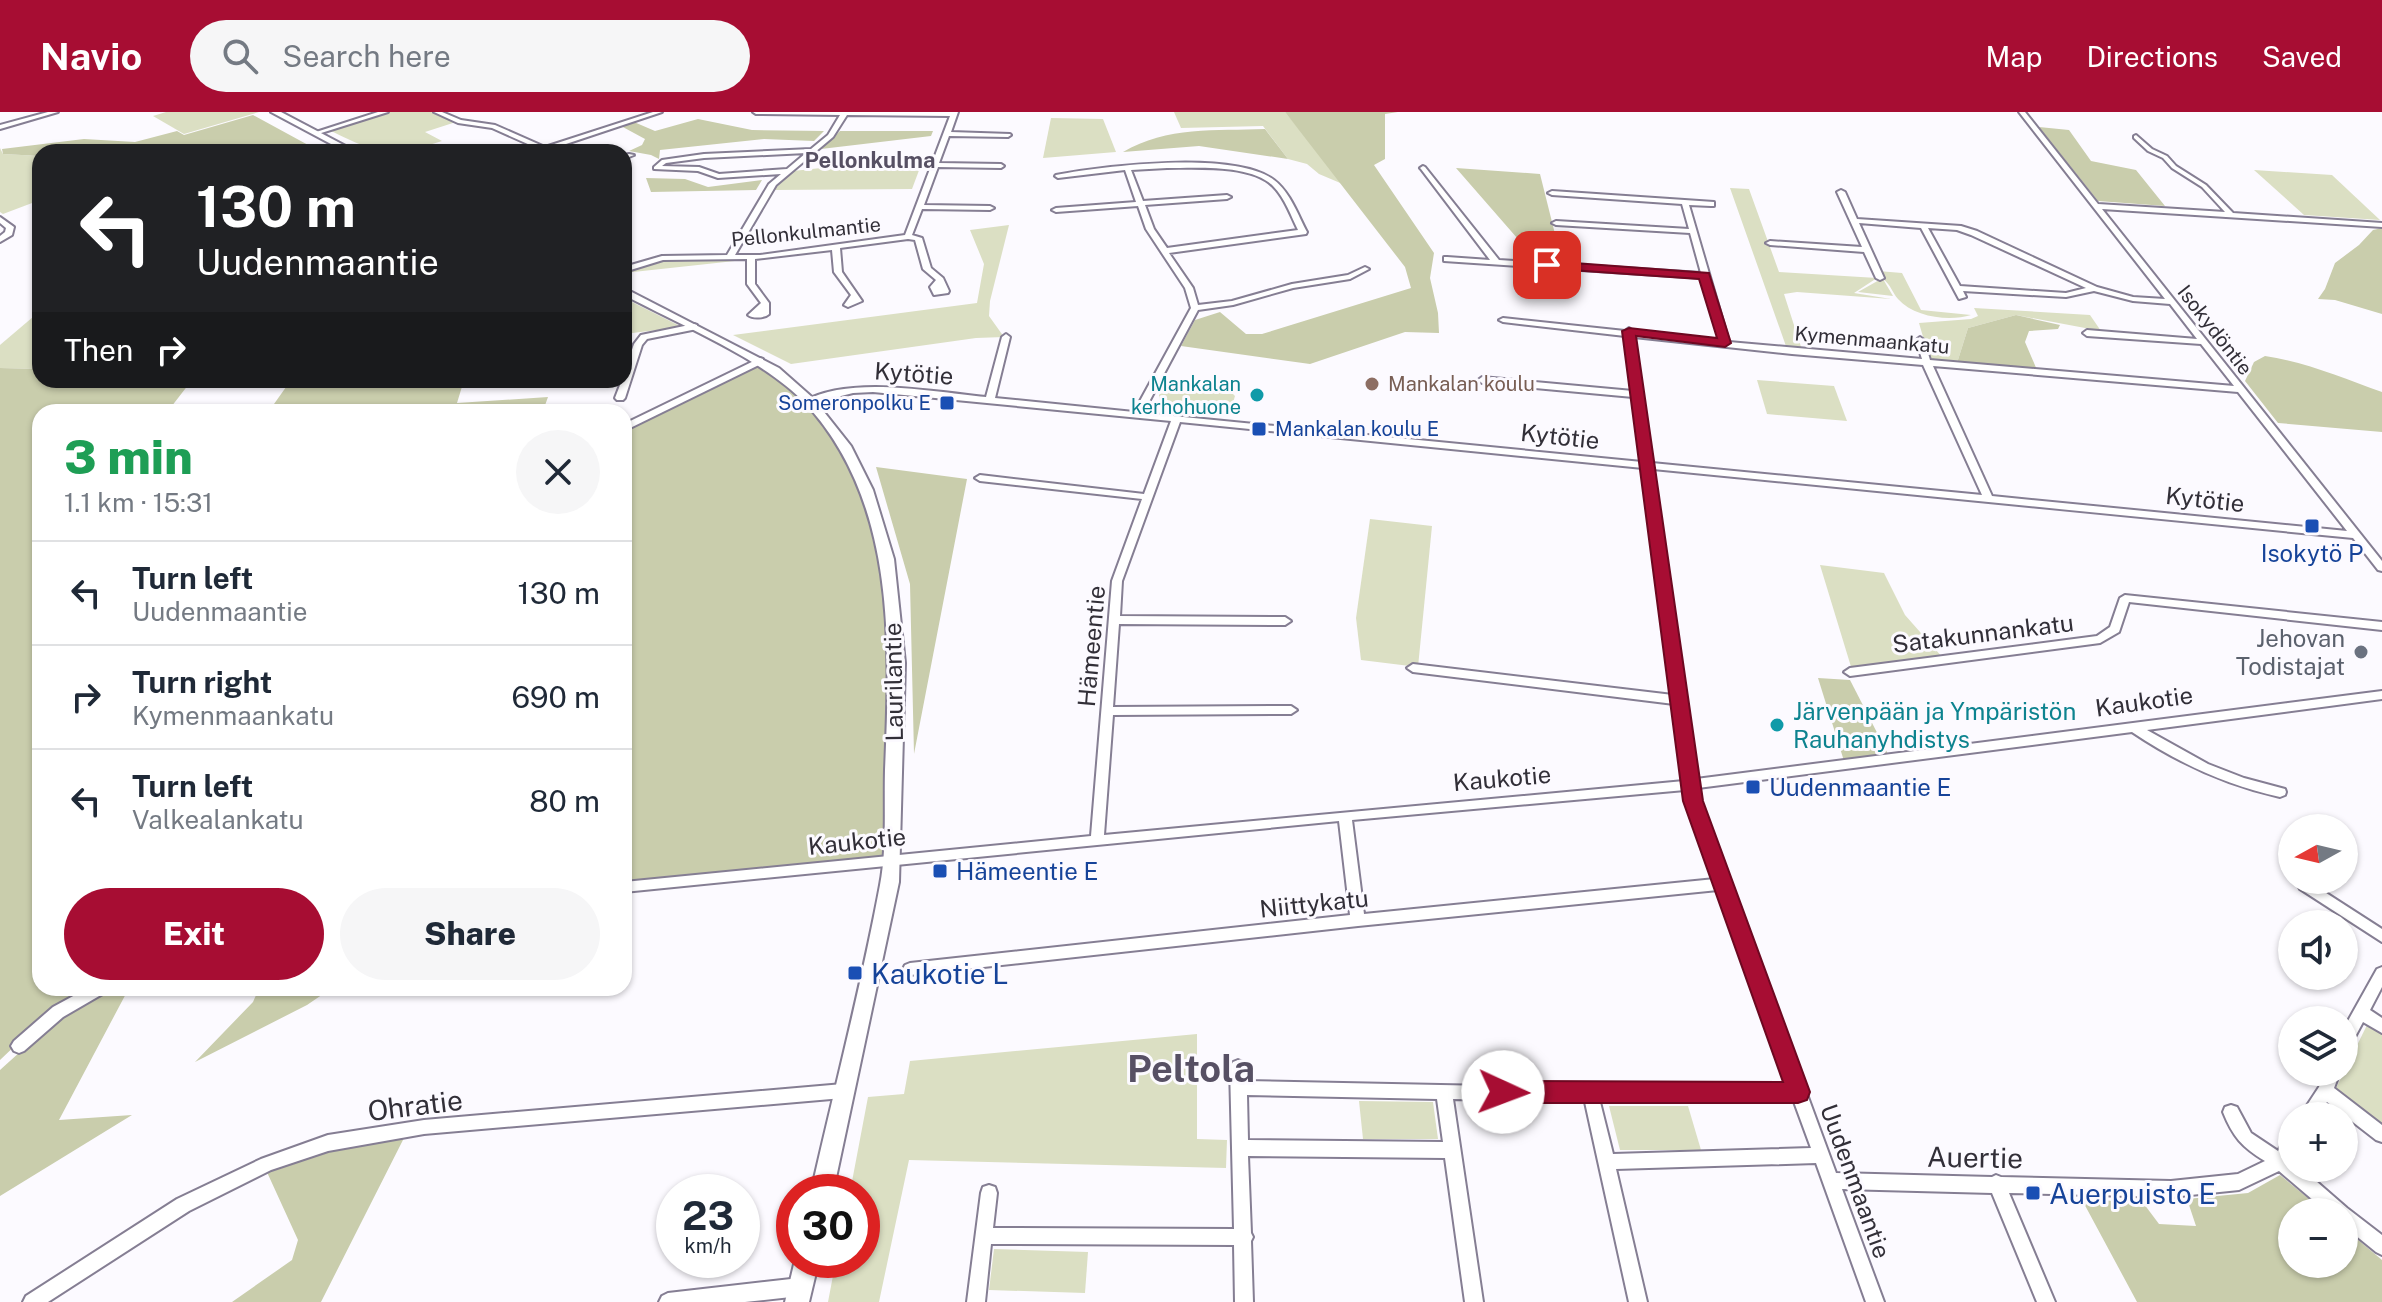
<!DOCTYPE html>
<meta charset="utf-8">
<style>
body{margin:0;font-family:"Public Sans",sans-serif;background:#f6f6f7;color:#1f2937;height:100vh;display:flex;flex-direction:column;font-size:30px;white-space:nowrap}
*{box-sizing:border-box;margin:0}
p{font-size:26px;color:#747a83}
.icon{flex:none;width:44px;height:44px;fill:none;stroke:currentColor;stroke-width:2;stroke-linecap:round;stroke-linejoin:round}
.map{position:relative;flex:1;overflow:hidden}
.side{position:absolute;left:32px;top:292px;width:600px;height:592px;display:flex;flex-direction:column;background:#fff;border-radius:24px;box-shadow:0 2px 6px #0004}
.side>*{flex:none}
.hud{position:absolute;left:32px;top:32px;width:600px;height:244px;border-radius:24px;box-shadow:0 2px 6px #0004;background:#202124;color:#fff;overflow:hidden}
.needle{width:52px;rotate:262deg}
.buttons{position:absolute;left:2278px;top:702px;display:grid;gap:16px}
.buttons a{display:grid;place-items:center;width:80px;height:80px;border-radius:50%;background:#fff;box-shadow:0 2px 6px #0004;font-size:40px}
.speed{position:absolute;left:656px;top:1062px;display:flex;gap:16px;font-size:40px;font-weight:700;text-align:center}
.speed>*{display:grid;place-content:center;width:104px;height:104px;border-radius:50%;background:#fff;box-shadow:0 2px 6px #0004;line-height:1}
.speed small{font-size:20px;font-weight:400}
.speed .limit{border:12px solid #d22;background:#fff;color:#111}
.pin{position:absolute;display:grid;place-items:center;width:68px;height:68px;color:#fff;margin:-34px;border-radius:16px;box-shadow:0 4px 12px #0006}
.me{position:absolute;width:88px;margin:-44px;rotate:92deg;stroke-linejoin:round;filter:drop-shadow(0 0 6px #0008)}
.turn{display:flex;align-items:center;gap:28px;height:168px;padding:0 32px;font-size:36px}
.turn .icon{width:104px;height:104px;stroke-width:2.5}
.turn b{display:block;font-size:56px;line-height:68px}
.then{display:flex;align-items:center;height:76px;padding:0 32px;background:#0003;gap:16px;font-size:30px}
.round{display:grid;place-items:center;flex:none;width:84px;height:84px;border-radius:42px;background:#f6f6f7}
.headline{display:flex;align-items:center;justify-content:space-between;height:136px;padding:0 32px}
h1{font-size:48px;font-weight:800;line-height:60px;color:#1e9e55}
.cta{display:flex;gap:16px;margin-top:auto;padding:16px 32px}
.cta a{flex:1;height:92px;border-radius:48px;background:#a70d33;color:#fff;font-size:32px;font-weight:800;line-height:92px;text-align:center}
.cta a+a{background:#f6f6f7;color:#1f2937}
ul{padding:0;list-style:none}
li{display:flex;align-items:center;gap:24px;height:104px;padding:0 32px;border-top:2px solid #e0e1e3}
li div{flex:1}
li b{display:block;font-size:30px}
li em{font-style:normal}
header{display:flex;align-items:center;gap:48px;box-sizing:border-box;height:112px;padding:0 40px;background:#a70d33;color:#fff}
header strong{font-size:38px}
nav{display:flex;gap:44px;margin-inline-start:auto;font-size:28px}
.search{width:560px;height:72px;background:#f6f6f7;display:flex;align-items:center;gap:20px;box-sizing:border-box;padding:0 28px;border-radius:44px;color:#747a83;font-size:30px}
.map>svg:first-child{display:block}
.green{fill:#dbdfc3}
.forest{fill:#c9cdac}
.lines{fill:none;stroke-linecap:round;stroke-linejoin:round}
.street-casing{stroke:#857e93;stroke-width:4}
.secondary-casing{stroke:#857e93;stroke-width:4}
.street{fill:#fff;fill-rule:evenodd}
.secondary{fill:#fff;fill-rule:evenodd}
.route{fill:#a70d33;stroke:#6d0821;stroke-width:2}
.education-dot{fill:#8d6e63;stroke:#fcfaff;stroke-width:3}
.culture-dot{fill:#0f9aa8;stroke:#fcfaff;stroke-width:3}
.transit-dot{fill:#1a4fb4;stroke:#fcfaff;stroke-width:3}
.worship-dot{fill:#6b7280;stroke:#fcfaff;stroke-width:3}
.labels{text-anchor:middle;dominant-baseline:central;stroke-width:6;stroke-linejoin:round;paint-order:stroke}
.far-street-label{font-size:20px;fill:#322f38;stroke:#fcfaff}
.far-culture-label{font-size:20px;fill:#0d838f;stroke:#fcfaff;text-anchor:end}
.far-education-label{font-size:20px;fill:#785e54;stroke:#fcfaff;text-anchor:start}
.far-transit-label{font-size:20px;fill:#164399;stroke:#fcfaff;text-anchor:end}
.far-neighbourhood-label{font-size:22px;font-weight:bold;fill:#575064;stroke:#fcfaff}
.street-label{font-size:24px;fill:#322f38;stroke:#fcfaff}
.transit-label{font-size:24px;fill:#164399;stroke:#fcfaff;text-anchor:start}
.worship-label{font-size:24px;fill:#5b616d;stroke:#fcfaff;text-anchor:end}
.culture-label{font-size:24px;fill:#0d838f;stroke:#fcfaff;text-anchor:start}
.near-transit-label{font-size:28px;fill:#164399;stroke:#fcfaff;text-anchor:start}
.near-street-label{font-size:28px;fill:#322f38;stroke:#fcfaff}
.near-district-label{font-size:38px;font-weight:bold;fill:#575064;stroke:#fcfaff}
</style>
<header>
<strong>Navio</strong>
<div class="search"><svg class="icon" aria-label="search" viewBox="0 0 24 24"><circle cx="10" cy="10" r="6"/><path d="M15 15l6 6"/></svg>Search here</div>
<nav><a>Map</a><a>Directions</a><a>Saved</a></nav>
</header>
<div class="map">
<svg width="2382" height="1190" viewBox="0 0 2382 1190">
<rect width="100%" height="100%" fill="#fcfaff"/>
<g class="green">
<polygon points="166,0 259,0 184,22 153,4"/>
<path d="M388,0H434L456,10L425,20L442,29C388,46 378,42 329,18Z"/>
<polygon points="1174,0 1285,0 1345,73 1319,62 1307,52 1288,47 1263,14 1181,16"/>
<polygon points="1051,6 1103,7 1116,40 1043,46"/>
<polygon points="0,36 3,42 40,44 40,88 3,102 0,100"/>
<polygon points="924,45 912,77 773,78 793,59"/>
<polygon points="2254,58 2332,63 2380,108 2304,103"/>
<polygon points="1730,76 1749,77 1779,160 1877,166 1854,181 1891,187 1797,180 1784,182 1802,238 1787,237"/>
<polygon points="1009,113 990,189 989,204 1004,225 976,226 791,252 733,223 977,191 984,152 970,118"/>
<polygon points="745,147 744,148 624,161 662,148"/>
<path d="M1878,159L1902,161L1921,198L1971,203C1949,210 1914,205 1898,187C1892,180 1891,173 1883,167L1893,184L1858,180L1881,167Z"/>
<polygon points="624,186 682,215 624,222"/>
<polygon points="1974,196 2090,203 2101,219 2016,203 1968,216 1957,251 1930,249 1919,211 1971,207 1978,204"/>
<polygon points="40,199 40,257 0,256 0,233"/>
<polygon points="1757,268 1834,274 1847,309 1767,302"/>
<polygon points="1174,273 1230,279 1235,284 1232,294 1226,298 1160,291 1159,283 1167,274"/>
<polygon points="1370,407 1432,414 1418,555 1361,548 1356,506"/>
<polygon points="1820,453 1884,461 1905,503 1943,546 1852,558"/>
<polygon points="2368,911 2382,922 2382,1013 2336,976"/>
<polygon points="1197,922 1197,1027 1227,1028 1226,1056 909,1048 879,1190 828,1190 836,1148 862,1148 862,1080 850,1080 868,985 904,982 910,949"/>
<polygon points="1359,989 1433,990 1438,1027 1363,1027"/>
<polygon points="1609,994 1688,994 1701,1038 1620,1038"/>
<polygon points="994,1137 1088,1140 1085,1181 989,1178"/>
</g>
<g class="forest">
<polygon points="1285,0 1398,0 1385,2 1385,47 1374,53 1434,141 1430,166 1438,201 1439,221 1405,220 1310,252 1181,234 1195,208 1220,200 1246,222 1262,222 1411,176 1405,155"/>
<polygon points="253,3 321,40 40,40 40,44 3,42 2,37 84,27 135,30 177,19 184,23"/>
<polygon points="698,7 752,18 824,19 814,29 764,27 660,38 659,47 651,43 629,39 642,33 645,27 621,14 634,10 655,19"/>
<polygon points="2039,15 2069,18 2091,49 2136,58 2165,94 2098,89"/>
<path d="M1265,17L1288,47L1199,34L1123,40C1167,14 1216,19 1265,17Z"/>
<polygon points="840,19 933,19 931,24 821,37"/>
<polygon points="1456,56 1540,62 1563,154 1536,152 1537,149"/>
<polygon points="646,66 685,67 708,75 762,68 756,78 651,80"/>
<polygon points="2382,116 2382,202 2335,188 2318,187 2325,177 2335,151 2359,133 2373,118"/>
<polygon points="2016,203 2060,213 2058,217 2029,219 2025,230 2037,258 1957,251 1968,216"/>
<path d="M2265,244C2306,250 2343,266 2382,280V320L2278,311L2245,269L2254,250Z"/>
<polygon points="760,249 809,289 845,334 887,447 892,750 624,775 624,318"/>
<polygon points="0,256 40,257 40,268 192,268 168,299 274,292 291,268 464,268 457,291 548,285 543,299 575,297 574,300 40,300 40,876 101,876 20,929 0,948"/>
<polygon points="876,355 967,367 914,642 910,472"/>
<polygon points="1818,566 1850,568 1889,644 1844,649"/>
<polygon points="112,876 129,876 59,1008 132,1003 0,1084 0,958 61,903"/>
<polygon points="259,876 332,876 307,893 195,950 253,890"/>
<polygon points="405,1024 321,1190 232,1190 292,1148 298,1128 266,1058 326,1037"/>
<polygon points="2280,1063 2325,1100 2292,1100 2292,1152 2344,1152 2344,1116 2382,1148 2382,1190 2137,1190 2081,1086 2144,1092 2159,1112 2196,1114 2187,1087 2248,1081"/>
</g>
<g class="lines">
<g class="street-casing">
<g id="street">
<polygon points="48,0 58,0 0,17 0,13"/>
<polygon points="378,0 388,0 318,22 313,21"/>
<polygon points="434,0 442,0 461,8 495,13 545,35 653,0 662,0 542,40 532,40 539,37 492,16 458,11"/>
<path d="M753,0H958L951,20L1010,22L1011,23L1008,25L949,24L939,51L1001,52L1004,54L1001,56L938,55L924,93L990,94L994,96L990,98L922,97L912,123L922,126L931,156L943,166L949,179L948,181L934,183L930,175L936,168L923,157L915,128L908,127L840,136L842,160L862,189L848,195L844,193L851,183L834,160L832,138L755,147V172L769,191V202C765,206 753,207 748,203L761,191L747,172V147L663,148L624,160V155L662,144L727,143L769,72L781,62L718,66L698,59L654,57V55L662,48L704,42L811,37L828,23L840,3L756,2ZM847,3L950,4L905,123L760,143H735L776,73L833,25ZM806,41L787,57L719,62L699,55L662,54L666,51L704,46Z"/>
<path d="M2019,0H2025L2098,92L2225,100L2202,75L2172,56L2163,46L2148,39L2134,26V24L2136,23L2152,37L2167,44L2176,54L2206,73L2233,101L2382,111V115L2102,97L2382,449V459L2378,458L2353,426L1653,357L1696,667L2382,579V587L2147,618L2208,652L2244,666L2285,677L2286,680L2285,683L2280,685C2226,673 2178,651 2132,620L1698,676L1699,689L1836,1061L1992,1065L1996,1063L2001,1065L2171,1069L2238,1062L2265,1049C2242,1035 2233,1025 2223,1000L2225,995L2231,993L2237,995L2251,1021L2278,1039L2286,1025L2292,1022L2290,1048L2292,1056H2301L2347,1096L2382,1123V1143L2376,1140L2344,1114V1100H2327L2279,1059L2239,1078L2171,1085L2009,1081L2055,1190H2037L1992,1081L1842,1077L1884,1190H1866L1816,1051L1616,1057L1647,1190H1629L1585,990L1453,987L1483,1190H1465L1445,1046L1248,1044L1251,1121L1253,1125L1251,1129L1253,1190H1235L1234,1133L991,1132L985,1190H967L981,1081L983,1075L989,1073L995,1075L997,1081L993,1116L1234,1117L1230,955L1233,950L1238,948L1243,950L1246,955V969L1591,976L1788,973L1718,778L1358,814L910,863L905,861L903,857L905,853L910,851L1350,803L1339,709L624,780V770L1091,724L1112,469L1142,387L980,369L975,366L980,363L1144,382L1171,309L873,280L853,281L809,292L804,289C851,263 934,280 986,285L1002,225L1006,222L1010,225L995,286L1134,300L1191,196L1185,176L1146,117L1138,94L1056,100L1052,98L1056,96L1136,90L1125,58L1058,66L1055,64L1056,63C1104,54 1234,38 1274,68C1290,80 1298,103 1307,120L1306,122L1169,141L1193,176L1198,193L1232,189L1292,172L1348,163L1365,155L1369,157L1350,167L1293,176L1233,193L1198,198L1143,301L1642,350L1633,285L1482,271L1478,268L1482,265L1633,279L1625,224L1503,210L1499,208L1503,206L1625,219L1629,216L1633,219L1720,229L1703,166L1444,149V145H1447L1490,148L1421,57L1420,56L1423,54L1425,55L1499,148L1701,161L1690,121L1556,113L1552,111L1556,109L1689,117L1682,92L1552,83L1548,81L1552,79L1714,90V94H1711L1689,93L1729,230L1922,247L1916,228L1920,225L1924,228L1930,248L2234,274L2201,232L2087,224L2083,221L2087,218L2197,227L2170,192L2133,189L2094,179L2066,185L1963,179L1966,185L1959,187L1921,116L1859,111L1884,166L1880,168L1876,166L1864,140L1770,133L1766,131L1770,129L1862,135L1837,80L1841,78L1845,80L1857,107L1961,114L1977,119L2097,175L2133,185L2165,187ZM1167,56C1196,56 1251,52 1273,74C1285,86 1291,104 1298,118L1167,136L1154,117L1145,93L1227,87L1231,85L1227,83L1143,89L1131,58ZM1928,116L1957,118L1971,123L2086,176L2066,181L1960,174ZM1634,225L1792,242L1923,253L1982,383L1652,351ZM1933,254L2238,280L2347,419L1992,384ZM1180,310L1643,356L1673,583L1413,552L1407,556L1413,560L1674,592L1684,669L1104,723L1113,603L1291,602L1297,598L1291,594L1113,595L1119,512L1285,513L1291,509L1285,505L1120,504L1122,469ZM1685,678L1687,689L1715,767L1364,802L1352,708ZM1247,983L1437,987L1443,1030L1248,1028ZM1793,987L1811,1036L1613,1042L1600,990Z"/>
<polygon points="629,42 634,43 624,47 624,43"/>
<polygon points="0,105 14,115 12,123 0,130 0,124 5,120 6,116 0,111"/>
<polygon points="694,212 697,213 697,217 647,227 642,233 625,286 623,288 617,288 615,286 622,268 624,268 624,261 634,232 641,223"/>
<polygon points="760,246 763,247 763,251 624,319 624,312"/>
<polygon points="2125,483 2382,510 2382,518 2129,490 2119,520 2100,531 1850,564 1844,560 1850,556 2097,524 2110,515 2120,486"/>
<polygon points="2306,768 2382,817 2382,830 2300,777 2298,773 2300,769"/>
<polygon points="2382,855 2382,875 2370,898 2382,906 2382,921 2363,910 2349,936 2344,938 2344,916 2377,857"/>
<polygon points="88,876 108,876 106,880 63,905 24,939 19,941 14,939 11,934 14,929 53,895"/>
<polygon points="2324,960 2340,960 2334,976 2382,1013 2382,1030 2376,1028 2327,990 2317,1004 2300,1004 2319,975"/>
<polygon points="843,972 849,974 851,979 849,984 843,986 424,1022 328,1039 271,1058 189,1099 48,1190 23,1190 26,1184 177,1087 261,1047 328,1023 424,1008"/>
<polygon points="800,1166 806,1169 809,1175 806,1181 800,1184 745,1190 659,1190 662,1184 668,1181"/>
</g>
</g>
<g class="secondary-casing">
<g id="secondary">
<polygon points="271,0 281,0 357,40 346,40"/>
<path d="M624,176L779,256L813,286L851,334L873,378L894,447L905,551L899,770L833,1080H811C834,978 861,876 880,773C887,737 884,696 885,658C890,533 897,390 805,291C762,246 680,213 624,183Z"/>
<polygon points="795,1148 819,1148 809,1190 785,1190"/>
</g>
</g>
<use href="#street" class="street"/>
<use href="#secondary" class="secondary"/>
</g>
<polygon class="route" points="1547,149 1709,161 1731,231 1725,235 1636,224 1703,689 1810,980 1807,988 1798,991 1503,991 1494,988 1491,980 1494,973 1503,969 1783,970 1683,689 1622,219 1629,216 1717,226 1699,167 1542,156 1542,150"/>
<circle class="education-dot" cx="1372" cy="272" r="8"/>
<g class="culture-dot">
<circle cx="1257" cy="283" r="8"/>
<circle cx="1777" cy="613" r="8"/>
</g>
<g class="transit-dot">
<rect x="939" y="283" width="16" height="16" rx="4"/>
<rect x="1251" y="309" width="16" height="16" rx="4"/>
<rect x="2304" y="406" width="16" height="16" rx="4"/>
<rect x="1745" y="667" width="16" height="16" rx="4"/>
<rect x="932" y="751" width="16" height="16" rx="4"/>
<rect x="847" y="853" width="16" height="16" rx="4"/>
<rect x="2025" y="1073" width="16" height="16" rx="4"/>
</g>
<circle class="worship-dot" cx="2361" cy="540" r="8"/>
<g class="labels">
<g class="far-street-label">
<text transform="translate(806 120) rotate(-6)">Pellonkulmantie</text>
<text transform="translate(2215 218) rotate(52)">Isokydöntie</text>
<text transform="translate(1872 228) rotate(5)">Kymenmaankatu</text>
</g>
<g class="far-culture-label">
<text x="1241" y="272">Mankalan<tspan x="1241" dy="23">kerhohuone</tspan></text>
</g>
<g class="far-education-label">
<text x="1388" y="272">Mankalan koulu</text>
</g>
<g class="far-transit-label">
<text x="931" y="291">Someronpolku E</text>
<text x="1275" y="317" text-anchor="start">Mankalan koulu E</text>
</g>
<g class="far-neighbourhood-label">
<text x="870" y="48">Pellonkulma</text>
</g>
<g class="street-label">
<text transform="translate(914 261) rotate(4)">Kytötie</text>
<text transform="translate(1560 324) rotate(6)">Kytötie</text>
<text transform="translate(2205 387) rotate(6)">Kytötie</text>
<text transform="translate(1983 521) rotate(-7)">Satakunnankatu</text>
<text transform="translate(1091 534) rotate(-85)">Hämeentie</text>
<text transform="translate(893 570) rotate(-91)">Laurilantie</text>
<text transform="translate(2144 589) rotate(-8)">Kaukotie</text>
<text transform="translate(1502 666) rotate(-5)">Kaukotie</text>
<text transform="translate(857 729) rotate(-6)">Kaukotie</text>
<text transform="translate(1314 791) rotate(-6)">Niittykatu</text>
<text transform="translate(1856 1069) rotate(70)">Uudenmaantie</text>
</g>
<g class="transit-label">
<text x="2312" y="441" text-anchor="middle">Isokytö P</text>
<text x="1769" y="675">Uudenmaantie E</text>
<text x="956" y="759">Hämeentie E</text>
</g>
<g class="worship-label">
<text x="2345" y="526">Jehovan<tspan x="2345" dy="28">Todistajat</tspan></text>
</g>
<g class="culture-label">
<text x="1793" y="599">Järvenpään ja Ympäristön<tspan x="1793" dy="28">Rauhanyhdistys</tspan></text>
</g>
<g class="near-transit-label">
<text x="871" y="861">Kaukotie L</text>
<text x="2049" y="1081">Auerpuisto E</text>
</g>
<g class="near-street-label">
<text transform="translate(415 993) rotate(-7)">Ohratie</text>
<text transform="translate(1975 1045) rotate(1)">Auertie</text>
</g>
<g class="near-district-label">
<text x="1191" y="956">Peltola</text>
</g>
</g>
</svg>
<div class="buttons">
<a><svg class="needle" viewBox="-14 -14 28 28"><path d="M0-13l5 13h-10z" fill="#e53935"/><path d="M0 13l5-13h-10z" fill="#747a83"/></svg></a>
<a><svg class="icon" aria-label="sound" viewBox="0 0 24 24"><path d="M4 9h4l5-4v14l-5-4H4zM17 9q2 3 0 6"/></svg></a>
<a><svg class="icon" aria-label="layers" viewBox="0 0 24 24"><path d="M12 4l9 5-9 5-9-5zM3 14l9 5 9-5"/></svg></a>
<a>+</a>
<a>−</a>
</div>
<div class="speed"><div>23<small>km/h</small></div><div class="limit">30</div></div>
<div class="pin" style="left:1547px;top:153px;background:#d93025"><svg class="icon" aria-label="arrive" viewBox="0 0 24 24"><path d="M6 21V4h12l-3 4 3 4H6"/></svg></div>
<svg class="me" style="left:1503px;top:980px" viewBox="-20 -20 40 40"><circle r="19" fill="#fff"/><path d="M0-13L10 11 0 6-10 11z" fill="#a70d33"/></svg>
<div class="hud">
<div class="turn"><svg class="icon" aria-label="left" viewBox="0 0 24 24"><path d="M17 20v-9H6M10 6l-5 5 5 5"/></svg><div><b>130 m</b>Uudenmaantie</div></div>
<div class="then">Then<svg class="icon" aria-label="right" viewBox="0 0 24 24"><path d="M7 20v-9h11M14 6l5 5-5 5"/></svg></div>
</div>
<section class="side">
<div class="headline"><div><h1>3 min</h1><p>1.1 km · 15:31</p></div><a class="round"><svg class="icon" aria-label="close" viewBox="0 0 24 24"><path d="M6 6l12 12M18 6L6 18"/></svg></a></div>
<ul>
<li><svg class="icon" aria-label="left" viewBox="0 0 24 24"><path d="M17 20v-9H6M10 6l-5 5 5 5"/></svg><div><b>Turn left</b><p>Uudenmaantie</p></div><em>130 m</em></li>
<li><svg class="icon" aria-label="right" viewBox="0 0 24 24"><path d="M7 20v-9h11M14 6l5 5-5 5"/></svg><div><b>Turn right</b><p>Kymenmaankatu</p></div><em>690 m</em></li>
<li><svg class="icon" aria-label="left" viewBox="0 0 24 24"><path d="M17 20v-9H6M10 6l-5 5 5 5"/></svg><div><b>Turn left</b><p>Valkealankatu</p></div><em>80 m</em></li>
</ul>
<div class="cta"><a>Exit</a><a>Share</a></div>
</section>
</div>
